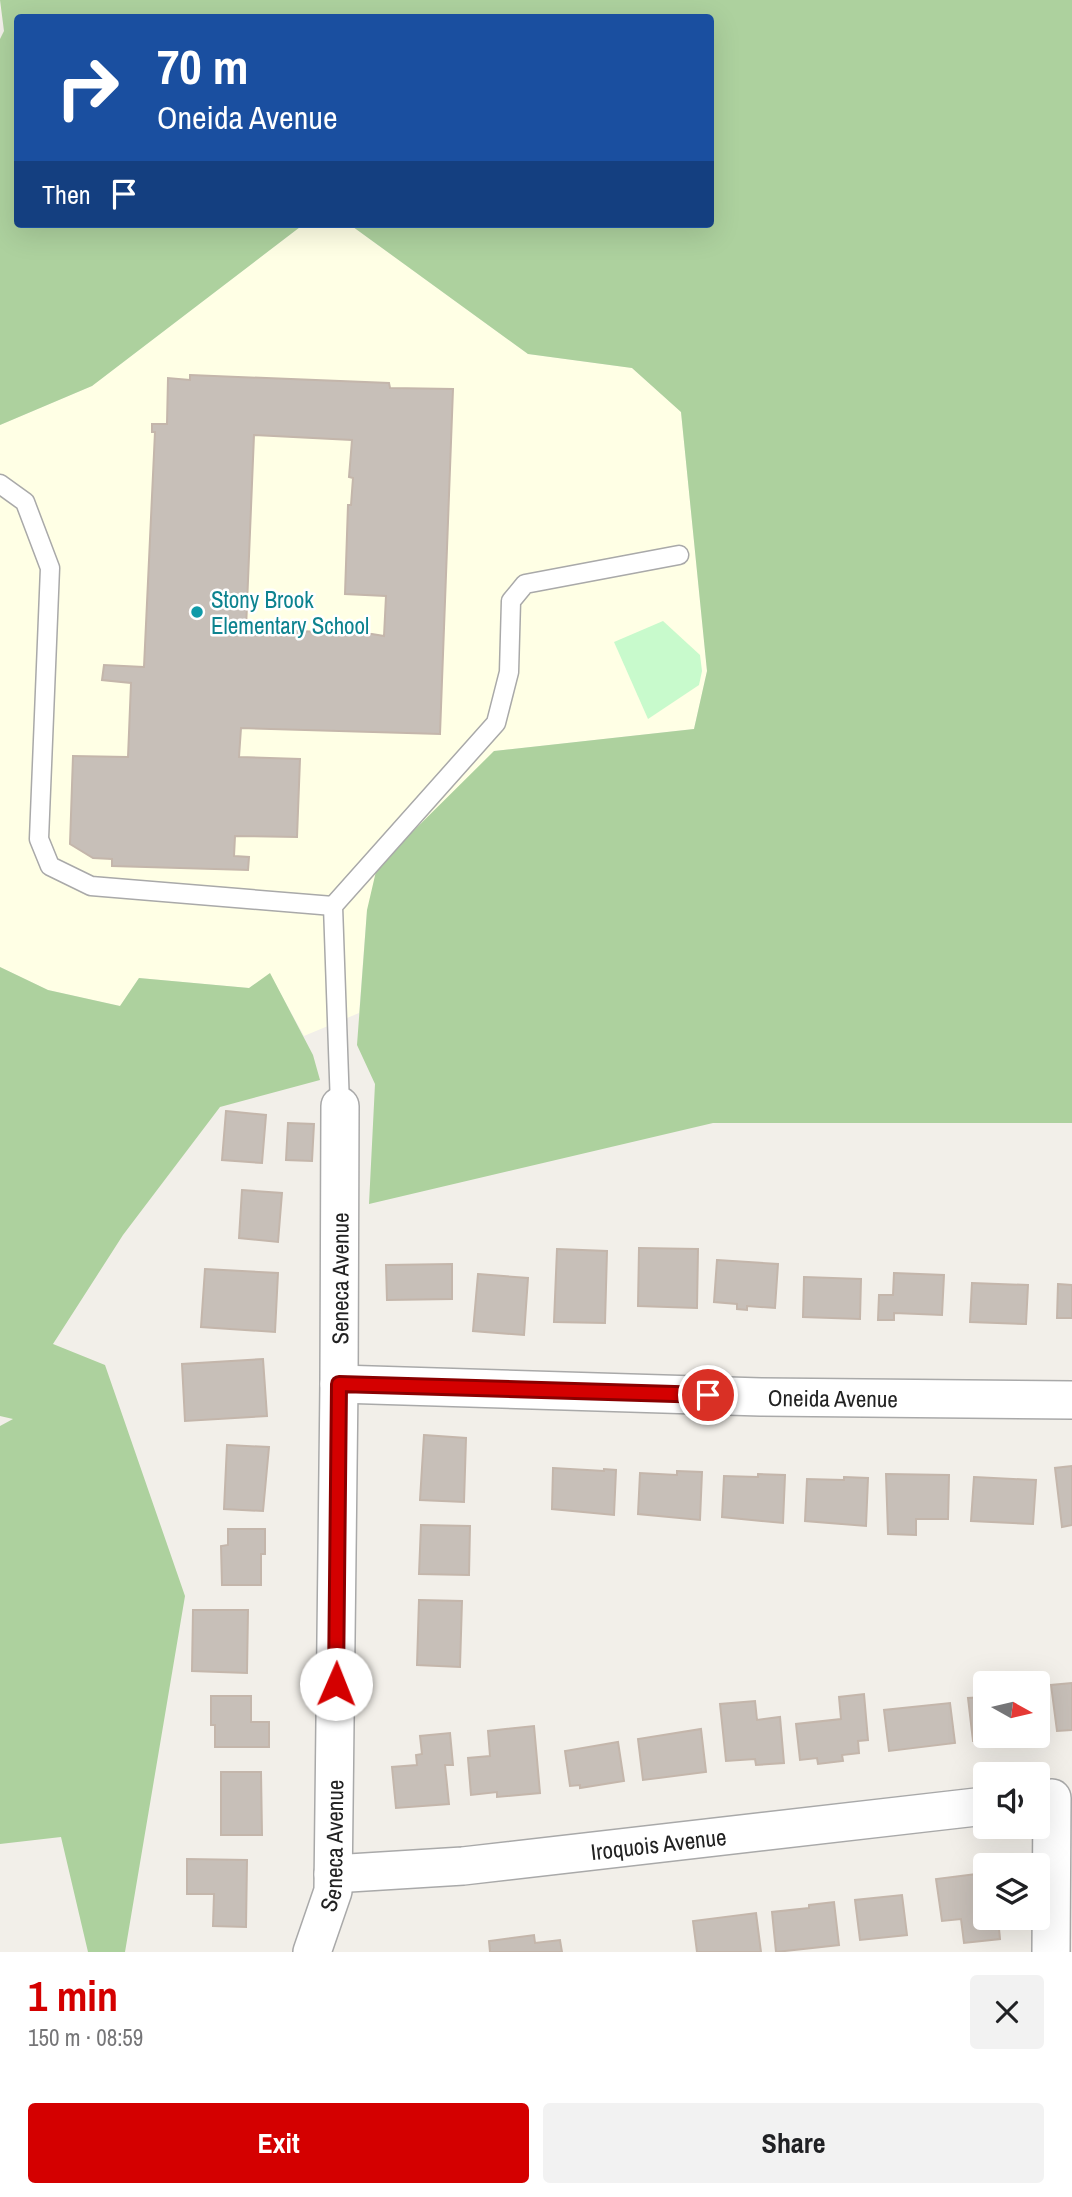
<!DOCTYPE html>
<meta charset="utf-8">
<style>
body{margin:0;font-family:"Archivo Narrow",sans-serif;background:#f2f2f2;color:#202124;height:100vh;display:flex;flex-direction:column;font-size:26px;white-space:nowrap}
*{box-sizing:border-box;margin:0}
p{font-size:23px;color:#757577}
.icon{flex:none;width:38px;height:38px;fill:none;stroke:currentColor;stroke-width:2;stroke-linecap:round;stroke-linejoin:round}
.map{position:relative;height:1952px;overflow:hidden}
.side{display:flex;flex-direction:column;background:#fff;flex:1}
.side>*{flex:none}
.guide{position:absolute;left:14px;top:14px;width:700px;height:214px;border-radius:7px;box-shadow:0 7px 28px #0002;background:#1a4fa0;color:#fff;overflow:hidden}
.needle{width:46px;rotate:98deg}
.fabs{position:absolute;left:973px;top:1671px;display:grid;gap:14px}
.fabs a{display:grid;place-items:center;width:77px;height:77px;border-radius:7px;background:#fff;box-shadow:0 7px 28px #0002;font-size:35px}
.pin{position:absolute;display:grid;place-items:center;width:60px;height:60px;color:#fff;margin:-30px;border:4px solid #fff;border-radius:50%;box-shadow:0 2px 7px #0007}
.me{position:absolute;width:77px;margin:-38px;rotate:1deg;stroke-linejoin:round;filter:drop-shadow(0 0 5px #0008)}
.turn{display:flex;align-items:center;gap:24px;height:147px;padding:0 28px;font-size:32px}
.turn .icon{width:91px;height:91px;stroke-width:2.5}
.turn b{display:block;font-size:49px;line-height:60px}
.then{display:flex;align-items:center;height:66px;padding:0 28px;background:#0003;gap:14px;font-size:26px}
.round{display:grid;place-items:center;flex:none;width:74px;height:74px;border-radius:7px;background:#f2f2f2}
.summary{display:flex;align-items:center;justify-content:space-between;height:119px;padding:0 28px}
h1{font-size:42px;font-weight:700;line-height:52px;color:#d40000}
.cta{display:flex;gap:14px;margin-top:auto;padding:14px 28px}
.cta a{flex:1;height:80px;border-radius:7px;background:#d40000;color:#fff;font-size:28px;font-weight:700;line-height:80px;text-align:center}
.cta a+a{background:#f2f2f2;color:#202124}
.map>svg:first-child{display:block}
.education{fill:#ffffe5}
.forest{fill:#add19e}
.park{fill:#c8facc}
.building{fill:#c7bfb8;stroke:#c4b6ab;stroke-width:2;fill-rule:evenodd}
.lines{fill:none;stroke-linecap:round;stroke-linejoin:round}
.lane-casing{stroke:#a9a9a9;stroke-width:21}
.street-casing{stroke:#a9a9a9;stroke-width:40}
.lane{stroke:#fff;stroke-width:18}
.street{stroke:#fff;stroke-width:37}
.route-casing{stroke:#8a0000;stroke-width:18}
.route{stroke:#d40000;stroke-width:12}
.culture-dot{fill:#0f9aa8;stroke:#fff;stroke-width:2.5}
.labels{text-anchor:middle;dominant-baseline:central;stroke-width:5;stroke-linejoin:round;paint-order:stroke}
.culture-label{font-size:23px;fill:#0d838f;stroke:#fff;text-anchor:start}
.street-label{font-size:23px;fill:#222;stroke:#fff}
</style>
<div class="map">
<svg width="1072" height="1952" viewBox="0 0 1072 1952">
<rect width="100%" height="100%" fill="#f2efe9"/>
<polygon class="education" points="304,224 349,224 528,354 632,368 681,412 707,671 694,729 494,751 367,910 359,1013 304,1036 270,974 249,988 139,978 120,1006 48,990 0,967 0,425 92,386"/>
<g class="forest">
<polygon points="0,0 1072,0 1072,1123 713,1123 369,1204 375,1084 357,1045 367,910 377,867 494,751 694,729 707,671 681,412 632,368 528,354 349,224 710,224 710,18 18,18 18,224 304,224 92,386 0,425 0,39 4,31"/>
<polygon points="0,967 48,990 120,1006 139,978 249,988 270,973 313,1055 320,1080 220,1107 123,1235 53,1344 105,1365 185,1596 125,1952 88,1952 61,1837 0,1844 0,1426 13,1419 0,1416"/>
</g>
<polygon class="park" points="663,621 700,655 702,671 699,685 648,719 614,642"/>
<g class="building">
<path d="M190,375L389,383L390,388L453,389L440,734L241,728L239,757L300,759L297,837L235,836L234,856L249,857L248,870L112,866V859L93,858L70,844L73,756L128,757L131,683L102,680L104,665L144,667L155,432H152V424H167L168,378L190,380ZM254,435L352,440L349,477L353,478L351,505H348L345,594L386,596L384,636L372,634L246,629Z"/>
<polygon points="226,1111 266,1115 262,1163 222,1160"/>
<polygon points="288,1123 314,1124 312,1161 286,1160"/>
<polygon points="242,1190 282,1193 278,1242 239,1238"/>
<polygon points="639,1248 698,1249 697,1308 638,1306"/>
<polygon points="557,1249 607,1251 605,1323 554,1322"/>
<polygon points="717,1260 778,1264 775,1308 747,1306 747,1310 737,1309 737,1304 714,1302"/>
<polygon points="452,1264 452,1299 387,1300 386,1265"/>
<polygon points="205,1269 278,1273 275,1332 201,1327"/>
<polygon points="894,1273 944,1275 942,1315 894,1313 894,1320 878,1320 879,1295 893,1295"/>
<polygon points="478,1274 528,1278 524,1335 473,1331"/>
<polygon points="804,1277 861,1279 860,1319 803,1317"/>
<polygon points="972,1283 1028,1285 1026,1324 970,1322"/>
<polygon points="1058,1284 1072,1285 1072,1318 1057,1318"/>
<polygon points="263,1359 267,1416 185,1421 182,1364"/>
<polygon points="424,1435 466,1438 464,1502 420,1500"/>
<polygon points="227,1445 269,1447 263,1511 224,1509"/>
<polygon points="1072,1466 1072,1525 1062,1527 1055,1468"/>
<polygon points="553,1468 604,1471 604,1469 616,1470 614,1515 552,1509"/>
<polygon points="677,1471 702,1472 700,1520 638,1514 640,1473 677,1475"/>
<polygon points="758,1474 785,1475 783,1523 722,1517 724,1476 758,1477"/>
<polygon points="886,1474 949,1475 948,1519 916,1519 916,1535 888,1534"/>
<polygon points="844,1477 868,1478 866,1526 805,1521 807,1479 844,1480"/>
<polygon points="974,1477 1036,1480 1033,1524 971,1521"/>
<polygon points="421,1525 470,1526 469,1575 419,1574"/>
<polygon points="228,1529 265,1529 265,1554 261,1554 261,1585 222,1585 221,1546 228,1545"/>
<polygon points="419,1600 462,1601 460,1667 417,1665"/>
<polygon points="193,1610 248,1610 247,1673 192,1671"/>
<polygon points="1072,1683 1072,1730 1057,1731 1051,1685"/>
<polygon points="864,1694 868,1740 858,1741 859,1753 842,1755 843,1761 818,1764 817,1758 800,1760 796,1724 841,1719 839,1697"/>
<polygon points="211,1696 251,1696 251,1722 269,1722 269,1747 215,1747 215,1725 211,1725"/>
<polygon points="985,1697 985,1736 1021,1736 973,1741 968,1698"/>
<polygon points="755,1701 757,1720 780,1717 784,1763 756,1765 755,1759 726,1761 720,1704"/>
<polygon points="950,1703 955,1743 889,1751 884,1710"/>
<polygon points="534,1726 540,1793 497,1797 497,1792 471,1795 468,1758 490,1756 488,1731"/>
<polygon points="701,1729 706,1772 643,1780 638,1739"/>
<polygon points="450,1733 453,1765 445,1765 449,1804 396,1808 392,1767 417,1765 416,1755 422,1754 420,1736"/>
<polygon points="618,1742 624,1781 580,1788 580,1785 570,1786 565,1751"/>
<polygon points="221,1772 261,1772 262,1835 221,1835"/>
<polygon points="187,1859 247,1860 246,1927 213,1926 214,1894 187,1894"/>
<polygon points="985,1873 985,1918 998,1918 1000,1939 964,1943 961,1919 942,1921 936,1879"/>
<polygon points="902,1895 907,1935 860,1940 855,1900"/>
<polygon points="834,1902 839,1945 776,1952 772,1912 809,1908 809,1905"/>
<polygon points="756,1913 761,1952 697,1952 693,1921"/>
<polygon points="534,1935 535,1943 560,1940 562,1952 490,1952 489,1941"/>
</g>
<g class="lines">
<g class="lane-casing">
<g id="lane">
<polyline points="0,484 25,502 50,568 39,839 50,866 91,886 333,906"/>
<polyline points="340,1106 333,906 496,723 509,672 511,601 525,584 679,555"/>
</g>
</g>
<g class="street-casing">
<g id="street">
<path id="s1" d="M339,1384L761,1397L1072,1400"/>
<path id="s2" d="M333,1874L463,1866L985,1806"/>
<path id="s3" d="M312,1952L333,1891L339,1384L340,1106"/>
<polyline points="1051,1952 1052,1798"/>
</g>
</g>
<use href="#lane" class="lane"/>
<use href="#street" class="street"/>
</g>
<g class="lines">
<g class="route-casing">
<polyline id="route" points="336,1684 339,1384 708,1395"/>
</g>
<use href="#route" class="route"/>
</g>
<circle class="culture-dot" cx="197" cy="612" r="7"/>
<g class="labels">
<g class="culture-label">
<text x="211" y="599">Stony Brook<tspan x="211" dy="26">Elementary School</tspan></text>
</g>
<g class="street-label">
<text stroke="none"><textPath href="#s3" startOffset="677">Seneca Avenue</textPath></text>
<text stroke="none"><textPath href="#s1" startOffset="494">Oneida Avenue</textPath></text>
<text stroke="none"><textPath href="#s2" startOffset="327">Iroquois Avenue</textPath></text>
<text stroke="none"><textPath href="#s3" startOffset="110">Seneca Avenue</textPath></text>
</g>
</g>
</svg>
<div class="fabs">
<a><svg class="needle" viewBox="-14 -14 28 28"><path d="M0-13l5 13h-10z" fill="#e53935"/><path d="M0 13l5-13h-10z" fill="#757577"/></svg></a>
<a><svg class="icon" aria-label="sound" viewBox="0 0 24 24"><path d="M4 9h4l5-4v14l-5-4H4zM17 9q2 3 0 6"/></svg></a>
<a><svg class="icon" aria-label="layers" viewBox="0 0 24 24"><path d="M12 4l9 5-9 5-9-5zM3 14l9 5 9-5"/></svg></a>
</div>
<div class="pin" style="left:708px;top:1395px;background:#d93025"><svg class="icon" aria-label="arrive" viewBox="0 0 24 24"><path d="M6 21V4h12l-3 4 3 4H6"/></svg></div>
<svg class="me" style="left:336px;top:1684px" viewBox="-20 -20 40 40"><circle r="19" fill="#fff"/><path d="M0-13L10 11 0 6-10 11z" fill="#d40000"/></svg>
<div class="guide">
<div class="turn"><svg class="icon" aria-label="right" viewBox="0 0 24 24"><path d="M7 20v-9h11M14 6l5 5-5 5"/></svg><div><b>70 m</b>Oneida Avenue</div></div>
<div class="then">Then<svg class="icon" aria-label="arrive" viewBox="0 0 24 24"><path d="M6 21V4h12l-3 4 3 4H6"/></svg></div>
</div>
</div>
<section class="side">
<div class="summary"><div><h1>1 min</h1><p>150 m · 08:59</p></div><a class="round"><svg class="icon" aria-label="close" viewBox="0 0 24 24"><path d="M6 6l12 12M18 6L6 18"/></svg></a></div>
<div class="cta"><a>Exit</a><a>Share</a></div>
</section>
